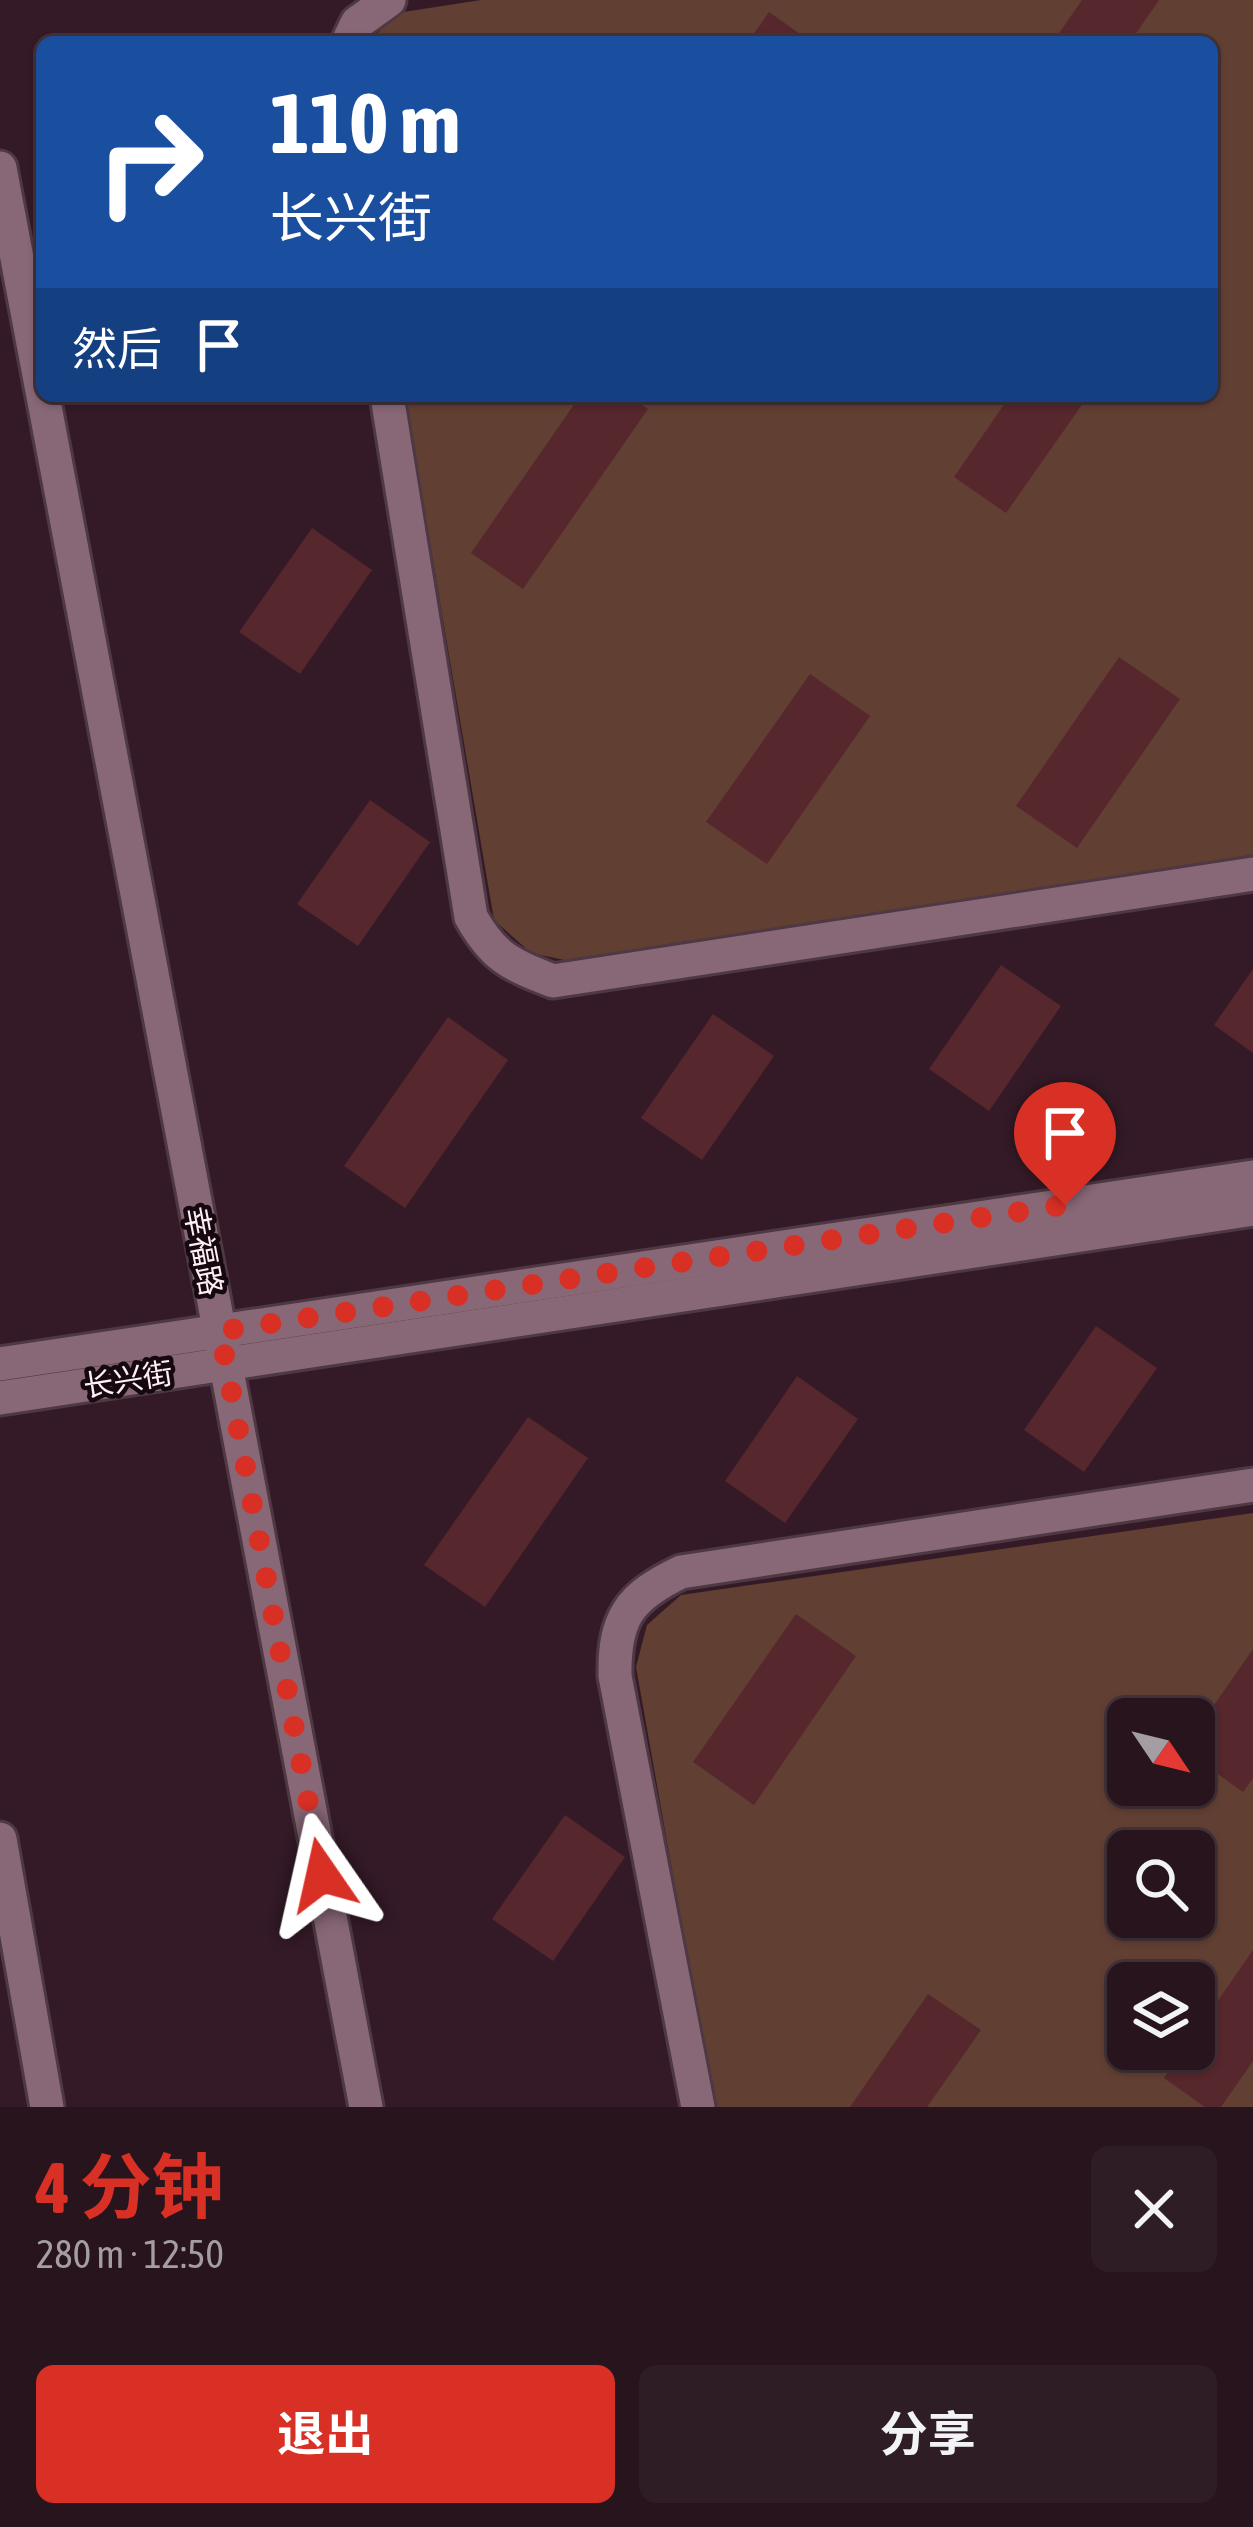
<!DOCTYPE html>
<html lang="zh">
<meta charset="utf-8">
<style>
body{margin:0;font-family:"Asap Condensed","Noto Sans SC",sans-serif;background:#2f1d26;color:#f1f3f6;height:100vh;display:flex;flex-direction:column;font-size:45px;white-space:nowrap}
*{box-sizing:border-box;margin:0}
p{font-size:39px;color:#a49ea4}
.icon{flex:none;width:66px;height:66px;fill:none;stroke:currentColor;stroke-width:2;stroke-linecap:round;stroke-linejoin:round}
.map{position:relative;height:2107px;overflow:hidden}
.panel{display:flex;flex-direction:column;background:#27141d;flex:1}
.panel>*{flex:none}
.banner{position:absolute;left:36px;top:36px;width:1182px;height:366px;border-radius:18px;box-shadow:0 3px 9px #0004,0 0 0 3px #43333b;background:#1a4fa0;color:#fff;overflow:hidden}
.needle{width:78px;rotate:125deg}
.tools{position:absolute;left:1107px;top:1698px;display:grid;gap:24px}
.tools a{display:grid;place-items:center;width:108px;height:108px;border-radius:18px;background:#27141d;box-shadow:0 3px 9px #0004,0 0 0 3px #43333b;font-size:60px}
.pin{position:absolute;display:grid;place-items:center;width:102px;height:102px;color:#fff;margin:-123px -51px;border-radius:50% 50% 50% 0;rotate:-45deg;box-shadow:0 0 12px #0007}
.pin .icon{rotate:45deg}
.me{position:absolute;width:132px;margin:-66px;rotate:349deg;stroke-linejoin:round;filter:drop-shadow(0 0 9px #0008)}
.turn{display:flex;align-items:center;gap:42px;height:252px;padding:0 36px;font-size:54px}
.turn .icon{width:156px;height:156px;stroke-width:2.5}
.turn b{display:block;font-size:84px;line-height:102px}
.then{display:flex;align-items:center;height:114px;padding:0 36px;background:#0003;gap:24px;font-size:45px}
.round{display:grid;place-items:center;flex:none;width:126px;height:126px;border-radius:18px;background:#2f1d26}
.head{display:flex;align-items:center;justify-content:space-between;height:204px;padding:0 36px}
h1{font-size:72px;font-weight:700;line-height:90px;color:#d93025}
.action{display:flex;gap:24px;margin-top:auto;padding:24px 36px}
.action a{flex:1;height:138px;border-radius:18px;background:#d93025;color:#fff;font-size:48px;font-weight:700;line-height:138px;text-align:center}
.action a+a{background:#2f1d26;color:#f1f3f6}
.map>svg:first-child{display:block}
.green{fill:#623f33;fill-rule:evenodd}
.building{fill:#56272c}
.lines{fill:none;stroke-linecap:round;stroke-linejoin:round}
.minor-casing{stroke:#4d3843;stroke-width:39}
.tertiary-casing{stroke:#4d3843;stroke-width:39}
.minor{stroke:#886776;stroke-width:33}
.tertiary{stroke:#886776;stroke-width:33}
.route{stroke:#d93025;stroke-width:21;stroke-dasharray:0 37.8}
.labels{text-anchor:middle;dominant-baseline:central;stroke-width:9;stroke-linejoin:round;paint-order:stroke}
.street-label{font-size:30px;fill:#feeff6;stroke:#15090f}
</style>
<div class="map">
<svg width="1253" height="2107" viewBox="0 0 1253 2107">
<rect width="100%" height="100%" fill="#341a27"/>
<g class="green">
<polygon points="481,0 1253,0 1253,855 569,961 531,953 494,920 405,396 1212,396 1212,42 369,42 397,13"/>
<path d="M1253,1513V2107H714L636,1667L647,1625L681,1595ZM1128,1719H1194V1785H1128ZM1128,1851H1194V1917H1128ZM1128,1983H1194V2049H1128Z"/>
</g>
<g class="building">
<polygon points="1082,0 1159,0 1130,42 1053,42"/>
<polygon points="769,12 811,42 748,42"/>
<polygon points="580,396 629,396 648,409 523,589 471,553"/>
<polygon points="1010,396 1088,396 1006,513 954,477"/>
<polygon points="312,528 372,570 300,674 239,632"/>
<polygon points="1119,657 1180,699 1077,848 1016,806"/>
<polygon points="810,674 870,716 767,864 706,822"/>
<polygon points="370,800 430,842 358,946 297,904"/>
<polygon points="1001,965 1061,1006 989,1111 929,1069"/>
<polygon points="1253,969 1253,1053 1214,1025"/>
<polygon points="713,1014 774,1056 702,1160 641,1118"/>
<polygon points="448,1017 508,1060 405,1208 344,1166"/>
<polygon points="1096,1326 1157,1368 1084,1472 1024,1430"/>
<polygon points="797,1376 858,1419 785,1523 725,1481"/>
<polygon points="528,1417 588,1458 485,1607 424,1565"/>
<polygon points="796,1614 856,1656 754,1805 693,1762"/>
<polygon points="1253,1649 1253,1778 1243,1792 1194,1757 1194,1734"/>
<polygon points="565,1815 625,1857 553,1961 492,1919"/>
<polygon points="1253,1950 1253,2061 1221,2107 1205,2107 1164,2078 1184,2049 1194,2049 1194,2035"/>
<polygon points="928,1994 981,2030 927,2107 850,2107"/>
</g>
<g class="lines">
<g class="minor-casing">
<g id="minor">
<polyline points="348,42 357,23 389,0"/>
<path d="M387,396L471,917C494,958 510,964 553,981L1253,874"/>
<path d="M698,2107L615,1676C614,1618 629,1597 681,1572L1253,1485"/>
</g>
</g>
<g class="tertiary-casing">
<g id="tertiary">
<polyline points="0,168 42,391"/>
<polyline points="43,396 366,2107"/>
<polyline points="0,1364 1253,1177"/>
<polyline points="0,1398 1253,1209"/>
<polyline points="0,1839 47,2107"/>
</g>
</g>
<use href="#minor" class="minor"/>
<use href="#tertiary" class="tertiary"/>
</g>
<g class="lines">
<polyline class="route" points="322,1875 220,1331 1065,1205"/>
</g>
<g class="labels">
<g class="street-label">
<text transform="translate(204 1251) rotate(79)">幸福路</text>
<text transform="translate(128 1379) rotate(-9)">长兴街</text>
</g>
</g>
</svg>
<div class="tools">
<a><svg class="needle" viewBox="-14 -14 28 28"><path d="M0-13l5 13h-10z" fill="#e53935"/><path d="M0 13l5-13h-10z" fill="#a49ea4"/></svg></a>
<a><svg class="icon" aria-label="search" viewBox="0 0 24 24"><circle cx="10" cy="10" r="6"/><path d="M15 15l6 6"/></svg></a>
<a><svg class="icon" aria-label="layers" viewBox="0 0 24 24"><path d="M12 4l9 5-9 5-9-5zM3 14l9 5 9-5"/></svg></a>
</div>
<div class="pin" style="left:1065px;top:1205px;background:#d93025"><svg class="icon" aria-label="arrive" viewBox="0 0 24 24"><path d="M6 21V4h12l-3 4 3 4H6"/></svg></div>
<svg class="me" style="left:322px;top:1875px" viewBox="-20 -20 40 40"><path d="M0-17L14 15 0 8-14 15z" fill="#d93025" stroke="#fff" stroke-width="4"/></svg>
<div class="banner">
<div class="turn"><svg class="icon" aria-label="right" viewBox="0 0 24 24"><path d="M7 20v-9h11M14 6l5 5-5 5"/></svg><div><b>110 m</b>长兴街</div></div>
<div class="then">然后<svg class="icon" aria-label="arrive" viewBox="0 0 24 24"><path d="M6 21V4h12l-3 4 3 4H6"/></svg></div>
</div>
</div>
<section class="panel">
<div class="head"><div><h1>4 分钟</h1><p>280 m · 12:50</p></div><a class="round"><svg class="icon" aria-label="close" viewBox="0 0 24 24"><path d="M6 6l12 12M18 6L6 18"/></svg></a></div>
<div class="action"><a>退出</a><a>分享</a></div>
</section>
